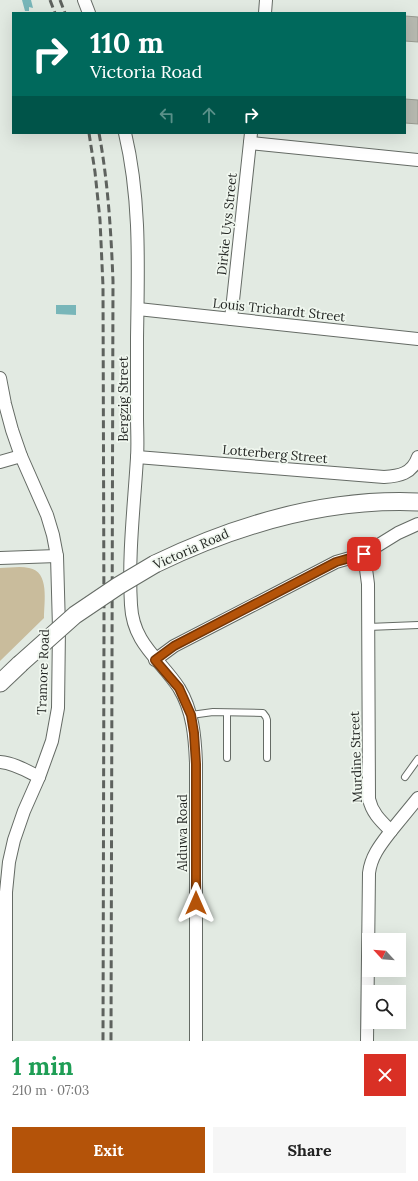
<!DOCTYPE html>
<meta charset="utf-8">
<style>
body{margin:0;font-family:Lora,serif;background:#f6f6f6;color:#222;height:100vh;display:flex;flex-direction:column;font-size:15px;white-space:nowrap}
*{box-sizing:border-box;margin:0}
p{font-size:13px;color:#767676}
.icon{flex:none;width:22px;height:22px;fill:none;stroke:currentColor;stroke-width:2;stroke-linecap:round;stroke-linejoin:round}
.map{position:relative;height:1041px;overflow:hidden}
.details{display:flex;flex-direction:column;background:#fff;flex:1}
.details>*{flex:none}
.hud{position:absolute;left:12px;top:12px;width:394px;height:122px;border-radius:0px;box-shadow:0 4px 16px #0002;background:#00695c;color:#fff;overflow:hidden}
.needle{width:26px;rotate:296deg}
.tools{position:absolute;left:362px;top:933px;display:grid;gap:8px}
.tools a{display:grid;place-items:center;width:44px;height:44px;border-radius:0px;background:#fff;box-shadow:0 4px 16px #0002;font-size:20px}
.pin{position:absolute;display:grid;place-items:center;width:34px;height:34px;color:#fff;margin:-17px;border-radius:8px;box-shadow:0 2px 6px #0006}
.me{position:absolute;width:44px;margin:-22px;rotate:0deg;stroke-linejoin:round;filter:drop-shadow(0 0 3px #0008)}
.turn{display:flex;align-items:center;gap:14px;height:84px;padding:0 12px;font-size:18px}
.turn .icon{width:52px;height:52px;stroke-width:2.5}
.turn b{display:block;font-size:28px;line-height:34px}
.lanes{display:flex;align-items:center;height:38px;padding:0 12px;background:#0003;justify-content:center;gap:20px;direction:ltr}
.lanes .off{opacity:.35}
.round{display:grid;place-items:center;flex:none;width:42px;height:42px;border-radius:0px;background:#f6f6f6}
.summary{display:flex;align-items:center;justify-content:space-between;height:68px;padding:0 12px}
h1{font-size:24px;font-weight:800;line-height:30px;color:#1e9e55}
.primary-button{display:flex;gap:8px;margin-top:auto;padding:8px 12px}
.primary-button a{flex:1;height:46px;border-radius:0px;background:#b45309;color:#fff;font-size:16px;font-weight:800;line-height:46px;text-align:center}
.primary-button a+a{background:#f6f6f6;color:#222}
.map>svg:first-child{display:block}
.green{fill:#c9bc9c}
.water{fill:#78b6b9}
.building{fill:#b8bab1;stroke:#999b91}
.lines{fill:none;stroke-linecap:round;stroke-linejoin:round}
.lane-casing{stroke:#656b65;stroke-width:8}
.street-casing{stroke:#656b65;stroke-width:14}
.secondary-casing{stroke:#656b65;stroke-width:19}
.lane{stroke:#fff;stroke-width:6}
.street{stroke:#fff;stroke-width:12}
.secondary{stroke:#fff;stroke-width:17}
.rail{stroke:#5e625e;stroke-width:3;stroke-dasharray:8 4;stroke-linecap:butt}
.secondary-bridge-casing{stroke:#656b65;stroke-width:19;stroke-linecap:butt}
.secondary-bridge{stroke:#fff;stroke-width:17}
.route-casing{stroke:#753606;stroke-width:10}
.route{stroke:#b45309;stroke-width:7}
.labels{text-anchor:middle;dominant-baseline:central;stroke-width:3.5;stroke-linejoin:round;paint-order:stroke}
.street-label{font-size:13px;fill:#242724;stroke:#f0f7ef}
</style>
<div class="map">
<svg width="418" height="1041" viewBox="0 0 418 1041">
<rect width="100%" height="100%" fill="#e2eae2"/>
<path class="green" d="M0,568C9,568 20,566 29,568C50,571 44,603 44,618L0,661Z"/>
<g class="water">
<polygon points="22,0 31,0 33,8 29,7 29,11 25,11"/>
<polygon points="56,305 76,305 76,315 56,314"/>
</g>
<g class="building">
<polygon points="405,16 418,17 418,42 405,41"/>
<polygon points="405,99 418,100 418,124 405,123"/>
</g>
<g class="lines">
<g class="lane-casing">
<g id="lane">
<polyline points="368,627 418,625"/>
<polyline points="191,715 213,712 263,713 266,717 267,720 267,758"/>
<polyline points="227,758 227,713"/>
<polyline points="405,777 418,759"/>
</g>
</g>
<g class="street-casing">
<g id="street">
<polyline points="84,0 89,13"/>
<polyline points="265,13 266,0"/>
<path d="M125,133C141,200 138,269 137,338C137,364 137,390 137,416C137,430 138,444 137,458C134,507 128,556 131,605C133,644 160,659 179,688C193,711 195,737 196,763V1041"/>
<polyline points="250,143 418,160"/>
<polyline points="138,309 418,339"/>
<polyline points="231,319 251,133"/>
<polyline points="0,378 5,404 12,430 21,456 47,515 53,535 57,556 59,628 58,708 52,741 39,777 24,811 14,840 9,862 6,892 6,1041"/>
<path d="M137,457L384,477C399,476 412,474 418,457"/>
<polyline points="0,462 21,456"/>
<path d="M364,554L368,584L369,799C372,813 381,821 391,831C381,844 371,856 369,873L367,1041"/>
<polyline points="0,558 57,556"/>
<polyline points="155,660 174,646 263,600 336,562 364,554 398,533 418,524"/>
<path d="M0,762C14,763 27,771 39,777"/>
<polyline points="391,831 418,798"/>
</g>
</g>
<g class="secondary-casing">
<g id="secondary">
<path d="M155,564C238,524 326,498 418,502"/>
<polyline points="0,683 20,664"/>
</g>
</g>
<use href="#lane" class="lane"/>
<use href="#street" class="street"/>
<use href="#secondary" class="secondary"/>
<g class="rail">
<polyline points="50,0 55,13"/>
<polyline points="60,0 65,13"/>
<polyline points="89,133 95,172 100,220 103,286 104,624 103,1041"/>
<path d="M99,133C108,182 111,231 113,281L111,1041"/>
</g>
<g class="secondary-bridge-casing">
<polyline id="secondary-bridge" points="20,664 75,615 118,586 155,564"/>
</g>
<use href="#secondary-bridge" class="secondary-bridge"/>
</g>
<g class="lines">
<g class="route-casing">
<polyline id="route" points="196,903 196,764 194,733 191,715 179,688 155,660 174,646 336,562 364,554"/>
</g>
<use href="#route" class="route"/>
</g>
<g class="labels">
<g class="street-label">
<text transform="translate(227 224) rotate(-84)">Dirkie Uys Street</text>
<text transform="translate(279 310) rotate(6)">Louis Trichardt Street</text>
<text transform="translate(123 399) rotate(-90)">Bergzig Street</text>
<text transform="translate(275 454) rotate(5)">Lotterberg Street</text>
<text transform="translate(191 549) rotate(-24)">Victoria Road</text>
<text transform="translate(43 672) rotate(-88)">Tramore Road</text>
<text transform="translate(356 757) rotate(-92)">Murdine Street</text>
<text transform="translate(182 833) rotate(-90)">Alduwa Road</text>
</g>
</g>
</svg>
<div class="tools">
<a><svg class="needle" viewBox="-14 -14 28 28"><path d="M0-13l5 13h-10z" fill="#e53935"/><path d="M0 13l5-13h-10z" fill="#767676"/></svg></a>
<a><svg class="icon" aria-label="search" viewBox="0 0 24 24"><circle cx="10" cy="10" r="6"/><path d="M15 15l6 6"/></svg></a>
</div>
<div class="pin" style="left:364px;top:554px;background:#d93025"><svg class="icon" aria-label="arrive" viewBox="0 0 24 24"><path d="M6 21V4h12l-3 4 3 4H6"/></svg></div>
<svg class="me" style="left:196px;top:903px" viewBox="-20 -20 40 40"><path d="M0-17L14 15 0 8-14 15z" fill="#b45309" stroke="#fff" stroke-width="4"/></svg>
<div class="hud">
<div class="turn"><svg class="icon" aria-label="right" viewBox="0 0 24 24"><path d="M7 20v-9h11M14 6l5 5-5 5"/></svg><div><b>110 m</b>Victoria Road</div></div>
<div class="lanes"><svg class="icon off" aria-label="left" viewBox="0 0 24 24"><path d="M17 20v-9H6M10 6l-5 5 5 5"/></svg><svg class="icon off" aria-label="ahead" viewBox="0 0 24 24"><path d="M12 20V5M6 11l6-6 6 6"/></svg><svg class="icon" aria-label="right" viewBox="0 0 24 24"><path d="M7 20v-9h11M14 6l5 5-5 5"/></svg></div>
</div>
</div>
<section class="details">
<div class="summary"><div><h1>1 min</h1><p>210 m · 07:03</p></div><a class="round" style="background:#d93025;color:#fff"><svg class="icon" aria-label="close" viewBox="0 0 24 24"><path d="M6 6l12 12M18 6L6 18"/></svg></a></div>
<div class="primary-button"><a>Exit</a><a>Share</a></div>
</section>
